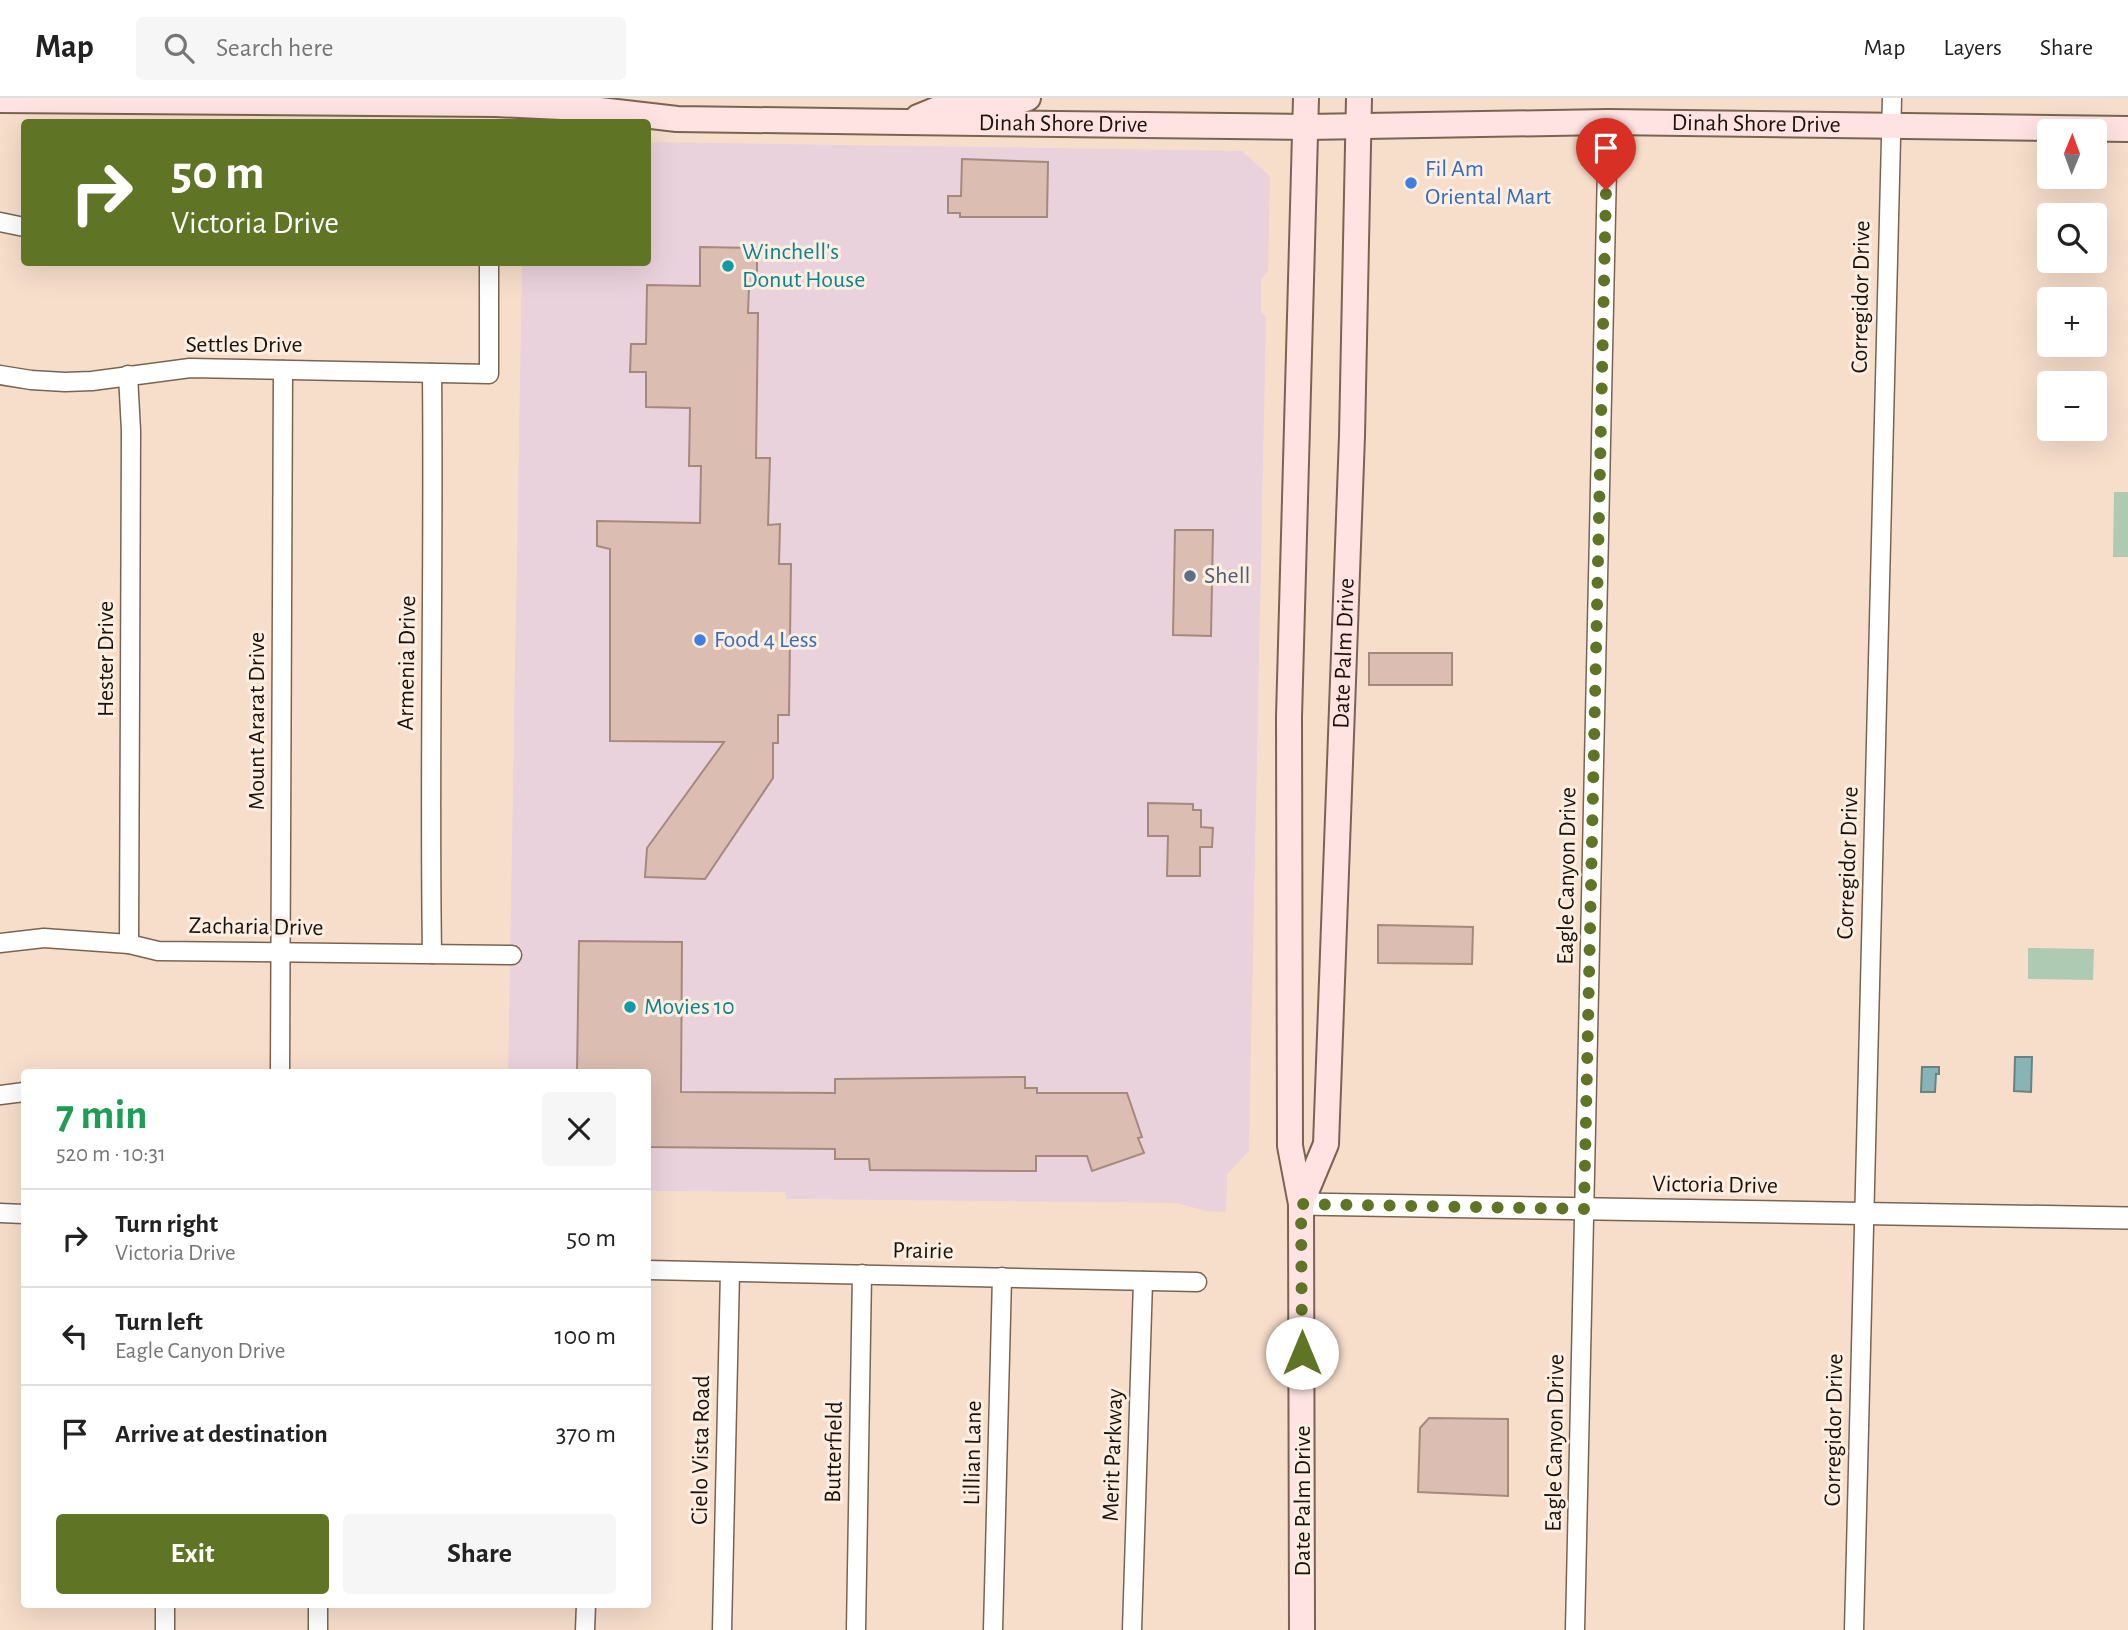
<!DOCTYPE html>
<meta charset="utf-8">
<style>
body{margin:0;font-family:"Alegreya Sans",sans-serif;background:#f6f6f6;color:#222;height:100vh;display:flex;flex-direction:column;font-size:26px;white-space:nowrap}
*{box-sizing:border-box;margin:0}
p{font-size:23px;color:#767676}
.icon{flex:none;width:38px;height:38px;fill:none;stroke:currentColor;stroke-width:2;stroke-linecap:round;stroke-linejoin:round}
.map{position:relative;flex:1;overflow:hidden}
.drawer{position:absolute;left:21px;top:971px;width:630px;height:539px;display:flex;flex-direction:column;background:#fff;border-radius:7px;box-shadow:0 7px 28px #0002}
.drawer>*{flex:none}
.guide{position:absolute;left:21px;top:21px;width:630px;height:147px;border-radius:7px;box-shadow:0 7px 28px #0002;background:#5f7424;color:#fff;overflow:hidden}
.needle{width:46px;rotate:1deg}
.controls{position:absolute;left:2037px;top:21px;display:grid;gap:14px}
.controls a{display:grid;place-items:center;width:70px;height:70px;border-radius:7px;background:#fff;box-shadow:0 7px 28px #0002;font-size:35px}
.pin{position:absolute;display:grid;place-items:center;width:60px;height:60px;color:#fff;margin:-72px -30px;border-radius:50% 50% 50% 0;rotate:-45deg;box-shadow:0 0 7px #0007}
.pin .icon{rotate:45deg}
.me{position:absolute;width:77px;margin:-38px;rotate:0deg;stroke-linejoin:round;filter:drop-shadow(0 0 5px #0008)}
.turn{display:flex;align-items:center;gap:24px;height:147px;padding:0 35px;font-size:32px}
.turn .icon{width:91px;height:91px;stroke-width:2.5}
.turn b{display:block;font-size:49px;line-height:60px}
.round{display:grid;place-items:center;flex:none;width:74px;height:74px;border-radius:7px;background:#f6f6f6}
.headline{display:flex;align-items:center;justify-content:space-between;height:119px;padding:0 35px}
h1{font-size:42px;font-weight:700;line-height:52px;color:#1e9e55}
.action{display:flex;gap:14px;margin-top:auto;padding:14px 35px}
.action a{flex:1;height:80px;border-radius:7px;background:#5f7424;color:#fff;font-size:28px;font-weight:700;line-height:80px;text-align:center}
.action a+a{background:#f6f6f6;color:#222}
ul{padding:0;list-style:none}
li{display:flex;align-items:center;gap:21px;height:98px;padding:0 35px;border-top:2px solid #e0e0e0}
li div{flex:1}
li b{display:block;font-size:26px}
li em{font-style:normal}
header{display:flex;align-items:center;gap:42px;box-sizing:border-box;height:98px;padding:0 35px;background:#fff;border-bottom:2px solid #e0e0e0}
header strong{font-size:33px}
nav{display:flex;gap:38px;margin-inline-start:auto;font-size:24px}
.search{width:490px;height:63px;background:#f6f6f6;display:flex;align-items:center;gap:18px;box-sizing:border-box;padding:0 24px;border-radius:7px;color:#767676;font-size:26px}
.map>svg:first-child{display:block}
.commercial{fill:#ead2dc}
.green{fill:#afcab2}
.water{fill:#88b4b7;stroke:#678383;stroke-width:2}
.building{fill:#dbbdb1;stroke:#a4897d;stroke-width:2}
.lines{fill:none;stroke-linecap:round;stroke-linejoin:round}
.minor-casing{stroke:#796452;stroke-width:21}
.tertiary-casing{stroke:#796452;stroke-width:24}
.secondary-casing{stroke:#796452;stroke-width:28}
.minor{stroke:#fff;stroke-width:18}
.tertiary{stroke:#fff;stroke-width:21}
.secondary{stroke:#fee3e2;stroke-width:24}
.route{stroke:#5f7424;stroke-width:12;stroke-dasharray:0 21.6}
.shop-dot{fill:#3f7fe0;stroke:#fdeee2;stroke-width:2.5}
.culture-dot{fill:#0f9aa8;stroke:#fdeee2;stroke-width:2.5}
.service-dot{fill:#5c6f8a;stroke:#fdeee2;stroke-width:2.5}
.labels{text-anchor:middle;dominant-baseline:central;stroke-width:6;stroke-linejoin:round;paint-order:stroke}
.street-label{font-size:24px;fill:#1a120b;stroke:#fdeee2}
.shop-label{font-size:24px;fill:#366cbe;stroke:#fdeee2;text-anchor:start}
.culture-label{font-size:24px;fill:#0d838f;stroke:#fdeee2;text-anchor:start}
.service-label{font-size:24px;fill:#4e5e75;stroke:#fdeee2;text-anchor:start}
</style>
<header>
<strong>Map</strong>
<div class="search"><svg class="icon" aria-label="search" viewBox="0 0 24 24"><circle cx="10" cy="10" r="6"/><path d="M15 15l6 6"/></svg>Search here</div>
<nav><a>Map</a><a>Layers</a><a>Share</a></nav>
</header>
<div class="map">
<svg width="2128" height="1532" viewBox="0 0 2128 1532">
<rect width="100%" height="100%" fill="#f7decb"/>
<polygon class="commercial" points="648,44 1242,53 1270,78 1268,173 1261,181 1261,214 1266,219 1249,1053 1227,1076 1226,1114 1206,1113 1177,1105 786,1101 785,1094 648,1093 648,975 508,975 522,165 648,164"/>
<g class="green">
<polygon points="2114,394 2128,394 2128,459 2113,459"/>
<polygon points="2028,850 2094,851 2093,882 2028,881"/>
</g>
<g class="water">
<polygon points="2015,959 2032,959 2031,994 2014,993"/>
<polygon points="1922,969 1939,969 1939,976 1936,976 1935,994 1921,994"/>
</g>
<g class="building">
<polygon points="962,61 1048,64 1047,119 960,119 960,115 948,115 948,98 961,98"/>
<polygon points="700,149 757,150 757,188 749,188 748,215 758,215 756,360 770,360 768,427 780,426 779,466 791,466 789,617 778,617 778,645 773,645 773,680 705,781 645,779 647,750 724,644 610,643 610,451 597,448 597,423 700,425 701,368 689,368 690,310 646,309 646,274 630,274 631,246 646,246 647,187 700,188"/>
<polygon points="1175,432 1213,432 1211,538 1173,537"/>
<rect x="1369" y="555" width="83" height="32"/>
<polygon points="1148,705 1193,706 1193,712 1201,712 1201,729 1213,730 1212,749 1200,749 1200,778 1167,778 1168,738 1148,738"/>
<polygon points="1378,827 1473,829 1472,866 1378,865"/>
<polygon points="579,843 682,844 681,994 835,995 835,981 1025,979 1025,990 1037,990 1037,995 1127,995 1142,1039 1138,1040 1144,1055 1092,1073 1087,1058 1036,1058 1036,1073 870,1072 869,1061 835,1061 835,1051 648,1049 648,975 577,975"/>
<polygon points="1429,1320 1508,1321 1508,1398 1418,1394 1420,1330"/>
</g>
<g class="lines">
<g class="minor-casing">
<g id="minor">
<polyline points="0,124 24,129"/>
<polyline points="0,277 31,282 65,284 92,283 190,270 489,276 489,164"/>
<polyline points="128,277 131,333 129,846"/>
<polyline points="0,845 44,840 129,846 158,853 512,857"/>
<path d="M432,856C429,663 434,469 432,275"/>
<polyline points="280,975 283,272"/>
<polyline points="0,997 24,994"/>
<polyline points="0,1115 24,1116"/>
<polyline points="648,1172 1197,1184"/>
<polyline points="165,1532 165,1507"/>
<polyline points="318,1532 318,1507"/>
<polyline points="585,1532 586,1507"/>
<polyline points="722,1532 730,1174"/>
<polyline points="856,1532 862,1176"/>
<polyline points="993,1532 1002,1179"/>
<polyline points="1132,1532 1143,1183"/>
<polyline points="1575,1532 1608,24"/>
<polyline points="1854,1532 1892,0"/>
</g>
</g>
<g class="tertiary-casing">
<polyline id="tertiary" points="1301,1106 2128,1120"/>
</g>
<g class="secondary-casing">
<g id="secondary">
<path id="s1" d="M0,2L496,6L583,10L677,21L905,24L1307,29L1608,24L2128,31"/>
<polyline points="918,19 945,8 1016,4 1028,0"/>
<path id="s2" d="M1301,1106L1326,1046L1352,338L1359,0"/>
<polyline points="1302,1532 1301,1106 1290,1048 1289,619 1306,0"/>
</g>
</g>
<use href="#minor" class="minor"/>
<use href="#tertiary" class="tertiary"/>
<use href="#secondary" class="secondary"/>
</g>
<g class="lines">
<polyline class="route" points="1302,1255 1301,1106 1584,1111 1606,92"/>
</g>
<g class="shop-dot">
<circle cx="1411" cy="85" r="7"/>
<circle cx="700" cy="542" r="7"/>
</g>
<g class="culture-dot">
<circle cx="728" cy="168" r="7"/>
<circle cx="630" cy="909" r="7"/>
</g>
<circle class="service-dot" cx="1190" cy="478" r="7"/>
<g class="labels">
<g class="street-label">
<text stroke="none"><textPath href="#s1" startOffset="1064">Dinah Shore Drive</textPath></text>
<text stroke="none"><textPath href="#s1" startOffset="1757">Dinah Shore Drive</textPath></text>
<text transform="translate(1861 199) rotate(-89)">Corregidor Drive</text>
<text x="244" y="247">Settles Drive</text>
<text stroke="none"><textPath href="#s2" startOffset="556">Date Palm Drive</textPath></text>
<text transform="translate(106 561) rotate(-90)">Hester Drive</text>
<text transform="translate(407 565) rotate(-89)">Armenia Drive</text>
<text transform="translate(257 623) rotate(-90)">Mount Ararat Drive</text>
<text transform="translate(1848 765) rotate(-88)">Corregidor Drive</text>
<text transform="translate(1567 778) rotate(-89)">Eagle Canyon Drive</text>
<text transform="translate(256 829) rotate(1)">Zacharia Drive</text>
<text transform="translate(1715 1087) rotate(1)">Victoria Drive</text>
<text transform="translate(923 1153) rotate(1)">Prairie</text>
<text transform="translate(1834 1332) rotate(-89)">Corregidor Drive</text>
<text transform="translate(1555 1345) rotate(-89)">Eagle Canyon Drive</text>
<text transform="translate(701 1352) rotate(-89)">Cielo Vista Road</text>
<text transform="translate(834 1354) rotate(-89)">Butterfield</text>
<text transform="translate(973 1355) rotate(-89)">Lillian Lane</text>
<text transform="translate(1113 1357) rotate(-88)">Merit Parkway</text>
<text transform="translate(1303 1403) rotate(-90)">Date Palm Drive</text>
</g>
<g class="shop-label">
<text x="1425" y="71">Fil Am<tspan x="1425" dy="28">Oriental Mart</tspan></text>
<text x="714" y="542">Food 4 Less</text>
</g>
<g class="culture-label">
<text x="742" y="154">Winchell's<tspan x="742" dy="28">Donut House</tspan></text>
<text x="644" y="909">Movies 10</text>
</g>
<g class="service-label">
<text x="1204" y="478">Shell</text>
</g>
</g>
</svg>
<div class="controls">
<a><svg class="needle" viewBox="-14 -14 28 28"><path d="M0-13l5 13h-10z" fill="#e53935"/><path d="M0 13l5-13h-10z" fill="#767676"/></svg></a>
<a><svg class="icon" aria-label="search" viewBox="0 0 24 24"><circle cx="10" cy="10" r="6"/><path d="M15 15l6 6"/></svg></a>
<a>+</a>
<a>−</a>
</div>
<div class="pin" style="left:1606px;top:92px;background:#d93025"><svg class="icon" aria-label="arrive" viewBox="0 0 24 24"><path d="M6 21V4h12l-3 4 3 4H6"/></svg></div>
<svg class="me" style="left:1302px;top:1255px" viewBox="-20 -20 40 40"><circle r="19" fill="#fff"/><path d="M0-13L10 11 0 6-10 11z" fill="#5f7424"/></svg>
<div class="guide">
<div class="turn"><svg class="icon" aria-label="right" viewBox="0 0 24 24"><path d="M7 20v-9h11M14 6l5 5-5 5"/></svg><div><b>50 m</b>Victoria Drive</div></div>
</div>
<section class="drawer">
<div class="headline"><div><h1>7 min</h1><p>520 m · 10:31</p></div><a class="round"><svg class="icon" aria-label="close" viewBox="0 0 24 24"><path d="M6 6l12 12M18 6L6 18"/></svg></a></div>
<ul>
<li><svg class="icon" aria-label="right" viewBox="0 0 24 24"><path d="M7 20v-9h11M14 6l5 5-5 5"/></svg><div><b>Turn right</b><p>Victoria Drive</p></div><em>50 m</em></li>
<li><svg class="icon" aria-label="left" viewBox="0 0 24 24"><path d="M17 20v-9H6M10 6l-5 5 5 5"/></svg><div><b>Turn left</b><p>Eagle Canyon Drive</p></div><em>100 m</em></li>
<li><svg class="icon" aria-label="arrive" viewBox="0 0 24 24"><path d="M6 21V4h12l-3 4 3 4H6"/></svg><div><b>Arrive at destination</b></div><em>370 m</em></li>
</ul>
<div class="action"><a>Exit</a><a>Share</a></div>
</section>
</div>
